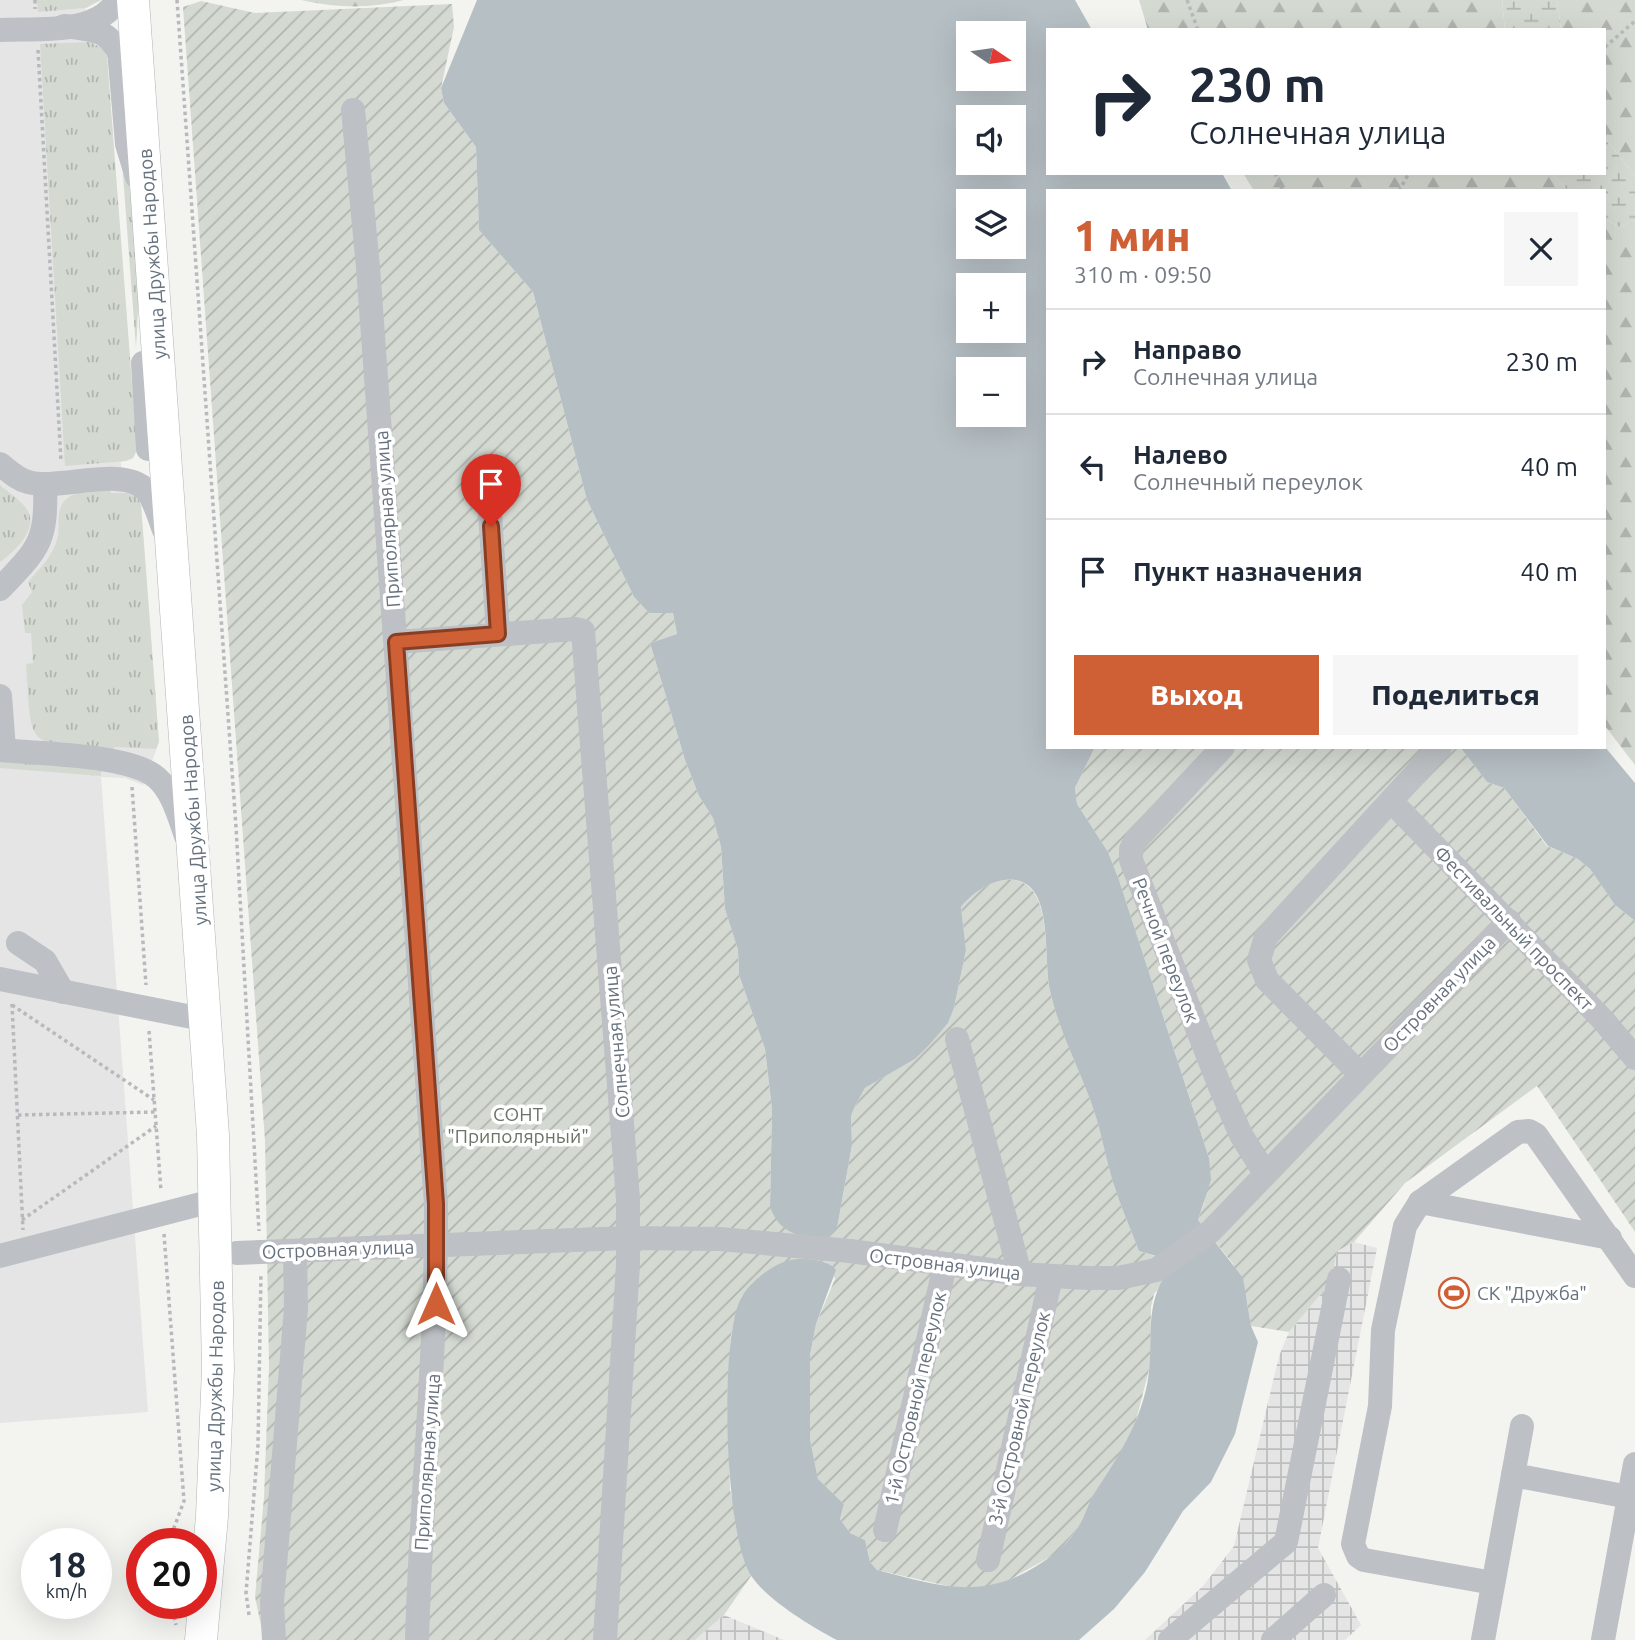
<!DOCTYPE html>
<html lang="ru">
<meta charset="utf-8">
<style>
body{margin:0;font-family:Ubuntu,sans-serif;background:#f6f6f7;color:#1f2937;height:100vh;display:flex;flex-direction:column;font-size:26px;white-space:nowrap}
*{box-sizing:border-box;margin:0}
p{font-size:23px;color:#747a83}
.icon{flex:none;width:38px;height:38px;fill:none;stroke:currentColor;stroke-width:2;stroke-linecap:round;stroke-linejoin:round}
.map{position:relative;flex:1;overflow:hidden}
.side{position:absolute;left:1046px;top:189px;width:560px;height:560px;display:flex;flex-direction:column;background:#fff;border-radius:0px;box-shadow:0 7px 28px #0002}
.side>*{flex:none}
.hud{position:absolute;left:1046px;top:28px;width:560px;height:147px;border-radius:0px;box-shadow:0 7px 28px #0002;background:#fff;color:#1f2937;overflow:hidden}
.needle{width:46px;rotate:103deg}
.fabs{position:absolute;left:956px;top:21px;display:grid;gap:14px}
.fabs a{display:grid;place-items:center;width:70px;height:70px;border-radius:0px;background:#fff;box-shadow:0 7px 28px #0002;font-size:35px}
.speed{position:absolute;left:21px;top:1528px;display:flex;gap:14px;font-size:35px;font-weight:700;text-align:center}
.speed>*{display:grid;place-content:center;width:91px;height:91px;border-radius:50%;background:#fff;box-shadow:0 7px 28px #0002;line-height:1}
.speed small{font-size:18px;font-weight:400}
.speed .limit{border:10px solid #d22;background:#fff;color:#111}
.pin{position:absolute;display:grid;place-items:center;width:60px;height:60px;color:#fff;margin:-72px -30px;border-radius:50% 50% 50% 0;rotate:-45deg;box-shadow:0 0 7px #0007}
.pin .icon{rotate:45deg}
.me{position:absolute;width:77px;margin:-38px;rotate:0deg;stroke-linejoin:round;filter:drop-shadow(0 0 5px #0008)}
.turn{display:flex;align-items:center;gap:24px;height:147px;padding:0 28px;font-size:32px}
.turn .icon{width:91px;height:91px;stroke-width:2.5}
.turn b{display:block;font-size:49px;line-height:60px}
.round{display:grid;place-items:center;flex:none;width:74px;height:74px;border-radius:0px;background:#f6f6f7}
.summary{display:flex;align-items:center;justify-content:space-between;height:119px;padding:0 28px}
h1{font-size:42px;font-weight:800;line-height:52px;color:#cf5f35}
.action{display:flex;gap:14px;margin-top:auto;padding:14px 28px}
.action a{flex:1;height:80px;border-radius:0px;background:#cf5f35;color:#fff;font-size:28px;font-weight:800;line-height:80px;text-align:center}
.action a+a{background:#f6f6f7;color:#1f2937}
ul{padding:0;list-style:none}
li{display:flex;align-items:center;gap:21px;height:105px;padding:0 28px;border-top:2px solid #e0e1e3}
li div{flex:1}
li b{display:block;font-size:26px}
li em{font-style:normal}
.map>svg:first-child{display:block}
.built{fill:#e4e5e4}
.industrial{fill:url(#industrial-grid)}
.grass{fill:url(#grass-tufts)}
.forest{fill:url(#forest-firs)}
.wetland{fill:url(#wetland-marsh)}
.garden{fill:url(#garden-furrows)}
.water{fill:#b6bfc4;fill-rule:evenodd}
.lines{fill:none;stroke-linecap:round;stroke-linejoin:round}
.major-casing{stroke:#b1b4b8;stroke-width:33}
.path{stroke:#b7b9bc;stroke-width:3.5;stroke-dasharray:3.5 3.5;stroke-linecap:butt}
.minor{stroke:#bdc0c4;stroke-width:24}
.major{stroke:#fff;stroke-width:32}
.route-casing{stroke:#873e22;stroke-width:18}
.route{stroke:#cf5f35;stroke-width:12}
.labels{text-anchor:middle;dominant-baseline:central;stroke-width:7;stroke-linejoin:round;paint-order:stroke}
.street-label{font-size:19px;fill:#66727e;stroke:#fff}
.park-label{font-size:19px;fill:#677664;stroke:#fff}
.poi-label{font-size:19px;fill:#66727e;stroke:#fff;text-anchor:start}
</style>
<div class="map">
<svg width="1635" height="1640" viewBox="0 0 1635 1640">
<defs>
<pattern id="industrial-grid" width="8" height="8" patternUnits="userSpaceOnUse" patternTransform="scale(1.75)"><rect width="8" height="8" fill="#e4e5e4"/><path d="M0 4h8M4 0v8" fill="none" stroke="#bdbebe"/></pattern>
<pattern id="grass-tufts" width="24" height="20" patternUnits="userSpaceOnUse" patternTransform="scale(1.75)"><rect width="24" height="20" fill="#d4dad2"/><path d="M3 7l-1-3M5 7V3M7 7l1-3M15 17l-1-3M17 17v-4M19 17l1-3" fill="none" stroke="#b0b5b0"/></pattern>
<pattern id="forest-firs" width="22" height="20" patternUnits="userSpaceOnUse" patternTransform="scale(1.75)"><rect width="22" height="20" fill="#d4dad2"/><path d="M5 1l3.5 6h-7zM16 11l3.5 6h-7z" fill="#b0b5b0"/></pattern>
<pattern id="wetland-marsh" width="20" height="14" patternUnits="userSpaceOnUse" patternTransform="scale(1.75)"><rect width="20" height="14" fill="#d4dad2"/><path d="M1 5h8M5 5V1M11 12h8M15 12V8" fill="none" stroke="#b0b5b0"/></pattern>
<pattern id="garden-furrows" width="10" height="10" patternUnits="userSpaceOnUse" patternTransform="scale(1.75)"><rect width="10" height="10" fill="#d4dad2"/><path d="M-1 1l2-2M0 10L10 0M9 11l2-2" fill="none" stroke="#b0b5b0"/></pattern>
</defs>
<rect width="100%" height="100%" fill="#f3f4f0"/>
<polygon class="built" points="0,0 101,0 85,9 87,41 107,57 137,450 133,458 121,462 122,492 128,493 141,505 159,742 143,785 125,778 101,777 148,1412 0,1423"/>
<g class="industrial">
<polygon points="1354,1242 1377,1248 1318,1548 1361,1625 1345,1640 1145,1640 1203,1586 1234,1546 1279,1356 1289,1332 1331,1282 1337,1251"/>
<polygon points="724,1615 784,1640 695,1640"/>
</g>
<g class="grass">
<polygon points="37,0 101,0 85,8 38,12"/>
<polygon points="90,42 104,49 107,57 137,450 133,458 126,461 65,466 40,44"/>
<path d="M121,149C138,214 141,281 136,348Z"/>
<path d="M0,485C8,492 19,499 25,507C42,527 14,552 0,562Z"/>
<path d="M109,489L111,493H128L138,498L141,505L159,742L156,749L115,747L110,752C24,741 32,751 26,664L33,663L31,633H25L22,605L32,592L28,582C40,568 54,555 58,536C59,528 58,521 59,514C62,489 90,492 109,489Z"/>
<polygon points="0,758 101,768 101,776 0,768"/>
</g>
<g class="forest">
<path d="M301,0H404C371,9 335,8 301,0Z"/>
<polygon points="1139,0 1502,0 1505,30 1148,30"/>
<polygon points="1557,0 1635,0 1635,176 1605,138 1605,30 1561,30"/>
<polygon points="1243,173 1550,173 1569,191 1254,191"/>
<polygon points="1605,219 1620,227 1635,220 1635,765 1605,726"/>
</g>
<g class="wetland">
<polygon points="1502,0 1557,0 1561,30 1505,30"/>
<polygon points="1605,138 1635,176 1635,220 1620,227 1605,219 1605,191 1569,191 1550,173 1605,173"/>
</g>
<g class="garden">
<path d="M201,1L255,13L452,4L454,27L441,88L444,103L476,147L479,230L533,292L587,500L634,597L649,613H673L677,634L650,643L685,760L699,796L713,818L721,847L725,909L738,950L739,975L765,1049L772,1109L770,1207L837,1228L852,1145L851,1116L855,1106L865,1088L915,1059L948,1023L954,1008L966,950L961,907C975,889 1008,868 1029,887C1052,907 1043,968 1051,995C1060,1032 1079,1068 1092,1105C1101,1130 1105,1156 1113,1181C1120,1205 1130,1228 1139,1251L1180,1264L1154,1294L1151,1307L1150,1366L1133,1432L1092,1498L1077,1530L1057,1553L1002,1584L981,1589H961L877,1570L870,1562L865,1540L850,1533L840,1519L844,1504L818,1479L810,1439V1355L816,1324L835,1279L826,1262L798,1259L758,1279L741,1297L731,1335L727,1397L730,1490L751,1576L724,1615L695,1640H264L255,1597L264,1497L269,1367L265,1141L183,7Z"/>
<polygon points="1095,747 1460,747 1487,782 1504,788 1547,846 1578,859 1590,869 1615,905 1635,921 1635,1232 1537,1086 1405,1183 1354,1242 1337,1251 1331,1282 1289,1332 1251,1326 1247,1301 1233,1264 1198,1220 1204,1203 1209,1158 1119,880 1108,852 1077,804 1075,788"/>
</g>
<g class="water">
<path d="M477,0H1075L1092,30H1048V173H1222L1232,191H1048V747H1095L1075,788L1077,804L1108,852L1119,880L1209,1158L1211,1180L1198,1220L1243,1278L1251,1326L1258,1342L1235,1434L1211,1482L1183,1511L1145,1572L1114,1609L1079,1640H837C812,1627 768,1600 752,1577C724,1538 719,1340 741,1298C750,1281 777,1260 797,1259C810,1259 827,1259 836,1270L816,1324L810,1355V1439L818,1479L844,1504L840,1519L850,1533L865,1540L870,1562L877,1570C937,1585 979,1601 1035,1567C1051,1557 1064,1547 1075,1532C1083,1521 1087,1506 1094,1494C1117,1458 1138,1427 1147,1385C1155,1346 1143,1313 1164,1277L1156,1256L1139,1251C1130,1228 1120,1205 1113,1182C1105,1156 1101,1130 1092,1105C1079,1068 1060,1033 1051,995C1043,968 1052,907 1030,887C1008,868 975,889 961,907L966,950L954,1008L948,1023L930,1044L915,1059L865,1088L855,1106L851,1116L852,1145L837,1228L829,1237C801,1237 781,1236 770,1207L772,1109L765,1049L739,975L738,950L725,909L721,847L713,818L699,796L685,760L650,643L677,634L673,613H649L634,597L587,500L533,292L479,230L476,147L444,103L441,88ZM968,33H1013V79H968ZM968,117H1013V163H968ZM968,201H1013V247H968ZM968,285H1013V331H968ZM968,369H1013V415H968Z"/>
<polygon points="1460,747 1605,747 1635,783 1635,921 1615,905 1590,869 1578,859 1548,846 1504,788 1487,782"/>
</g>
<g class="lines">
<g class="major-casing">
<polyline id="major" points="133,0 213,1135 218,1369 212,1516 201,1640"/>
</g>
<g class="path">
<polyline points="35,0 35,9"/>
<polyline points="177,0 236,827 259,1231"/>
<polyline points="1187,0 1198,30"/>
<polyline points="1605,47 1635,21"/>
<polyline points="38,50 61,461"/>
<polyline points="1275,173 1283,191"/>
<polyline points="1399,191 1409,173"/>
<polyline points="132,787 146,985"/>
<polyline points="12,1004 23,1230"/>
<polyline points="12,1005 154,1100"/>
<polyline points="149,1031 161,1191"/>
<polyline points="18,1115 155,1112"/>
<polyline points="22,1220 156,1126"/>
<polyline points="164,1234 184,1501 168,1544"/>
<polyline points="171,1603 176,1625"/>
<polyline points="249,1615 246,1593 258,1445 261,1273"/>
</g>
<g class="minor">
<path d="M64,26C98,30 112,30 124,65"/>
<path d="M0,30C34,28 98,36 117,0"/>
<polyline points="119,50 127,144 137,177"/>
<path d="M353,110L368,267L436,1204C437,1350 421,1494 417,1640"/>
<polyline points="143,363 148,449"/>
<path d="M0,464C9,471 17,479 28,482C59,491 122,465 146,490C155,500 159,518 164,530"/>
<polyline points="489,499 498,634"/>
<path d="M0,589C39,548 47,542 45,484"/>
<polyline points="396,642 575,629 583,631 628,1199 628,1264 605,1640"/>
<polyline points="0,696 4,750"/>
<polyline points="1223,747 1136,840 1131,849 1131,860 1221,1089 1241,1135 1265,1173"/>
<path d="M0,750C38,754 131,754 157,778C173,792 179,817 186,836"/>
<polyline points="1391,801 1603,1020 1635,1058"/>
<polyline points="18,943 45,961 63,992"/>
<polyline points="0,979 207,1020 203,1005"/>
<polyline points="957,1039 1020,1274"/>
<polyline points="1361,1075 1267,980 1259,960 1266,937 1440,747"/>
<polyline points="1420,1202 1610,1238"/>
<polyline points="237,1253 628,1238 720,1239 850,1251 1020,1274 1088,1278 1118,1278 1156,1270 1211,1231 1509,921"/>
<polyline points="0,1256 216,1200"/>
<polyline points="1513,1475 1629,1497"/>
<polyline points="885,1530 945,1265"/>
<polyline points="988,1560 1051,1277"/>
<polyline points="1493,1583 1364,1560 1358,1556 1353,1544 1380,1406 1383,1330 1405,1226 1420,1202 1518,1132 1529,1131 1536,1135 1635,1276"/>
<polyline points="274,1640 272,1602 296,1308 295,1251"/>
<polyline points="1170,1640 1286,1542 1339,1279"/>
<polyline points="1273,1640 1324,1595"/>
<polyline points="1483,1640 1522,1426"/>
<polyline points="1603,1640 1635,1464"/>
</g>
<use href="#major" class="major"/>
</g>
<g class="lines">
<g class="route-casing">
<polyline id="route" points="436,1304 436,1204 396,642 498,634 491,526"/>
</g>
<use href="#route" class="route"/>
</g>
<defs>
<g id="stadium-ring" transform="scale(1.575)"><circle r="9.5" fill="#fff" stroke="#cf5f35" stroke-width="1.5"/><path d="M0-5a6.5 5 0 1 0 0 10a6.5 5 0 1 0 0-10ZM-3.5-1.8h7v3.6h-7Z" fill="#cf5f35"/></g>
</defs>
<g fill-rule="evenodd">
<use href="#stadium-ring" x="1454" y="1293"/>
</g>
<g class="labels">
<g class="street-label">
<text transform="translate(152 254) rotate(-94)">улица Дружбы Народов</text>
<text transform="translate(387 519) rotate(-94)">Приполярная улица</text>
<text transform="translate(193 820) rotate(-94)">улица Дружбы Народов</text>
<text transform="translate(1514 928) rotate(46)">Фестивальный проспект</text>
<text transform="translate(1166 950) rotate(69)">Речной переулок</text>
<text transform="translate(1439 994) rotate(-46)">Островная улица</text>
<text transform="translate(616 1042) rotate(-95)">Солнечная улица</text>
<text transform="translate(338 1249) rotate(-2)">Островная улица</text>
<text transform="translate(945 1264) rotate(7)">Островная улица</text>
<text transform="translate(215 1386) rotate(-89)">улица Дружбы Народов</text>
<text transform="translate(915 1398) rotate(-77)">1-й Островной переулок</text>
<text transform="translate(1019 1418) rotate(-77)">3-й Островной переулок</text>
<text transform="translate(427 1462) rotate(-86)">Приполярная улица</text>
</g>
<g class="park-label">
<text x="518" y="1114">СОНТ<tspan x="518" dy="22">"Приполярный"</tspan></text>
</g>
<g class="poi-label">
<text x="1477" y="1293">СК "Дружба"</text>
</g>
</g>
</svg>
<div class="fabs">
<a><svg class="needle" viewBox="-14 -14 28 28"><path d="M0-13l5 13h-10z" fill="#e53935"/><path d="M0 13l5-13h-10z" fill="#747a83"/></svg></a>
<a><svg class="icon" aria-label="sound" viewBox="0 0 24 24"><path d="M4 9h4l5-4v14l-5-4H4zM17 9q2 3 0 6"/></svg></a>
<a><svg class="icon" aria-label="layers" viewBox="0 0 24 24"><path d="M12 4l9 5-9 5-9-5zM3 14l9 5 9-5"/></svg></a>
<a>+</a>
<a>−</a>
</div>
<div class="speed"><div>18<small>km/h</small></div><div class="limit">20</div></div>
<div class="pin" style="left:491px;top:526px;background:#d93025"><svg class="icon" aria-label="arrive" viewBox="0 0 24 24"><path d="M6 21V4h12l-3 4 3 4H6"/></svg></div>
<svg class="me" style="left:436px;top:1304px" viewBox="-20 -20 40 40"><path d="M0-17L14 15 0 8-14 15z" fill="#cf5f35" stroke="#fff" stroke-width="4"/></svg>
<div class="hud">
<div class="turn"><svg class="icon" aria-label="right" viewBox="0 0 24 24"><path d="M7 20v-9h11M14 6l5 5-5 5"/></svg><div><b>230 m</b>Солнечная улица</div></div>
</div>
<section class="side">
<div class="summary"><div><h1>1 мин</h1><p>310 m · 09:50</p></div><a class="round"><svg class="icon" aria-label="close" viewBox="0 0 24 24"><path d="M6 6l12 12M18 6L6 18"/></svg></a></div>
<ul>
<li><svg class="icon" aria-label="right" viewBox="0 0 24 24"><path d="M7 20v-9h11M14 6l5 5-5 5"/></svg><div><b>Направо</b><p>Солнечная улица</p></div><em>230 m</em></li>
<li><svg class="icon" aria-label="left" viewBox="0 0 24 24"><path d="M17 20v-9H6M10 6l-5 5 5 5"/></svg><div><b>Налево</b><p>Солнечный переулок</p></div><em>40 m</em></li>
<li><svg class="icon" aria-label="arrive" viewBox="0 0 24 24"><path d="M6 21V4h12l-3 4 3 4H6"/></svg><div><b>Пункт назначения</b></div><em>40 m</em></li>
</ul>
<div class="action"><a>Выход</a><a>Поделиться</a></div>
</section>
</div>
